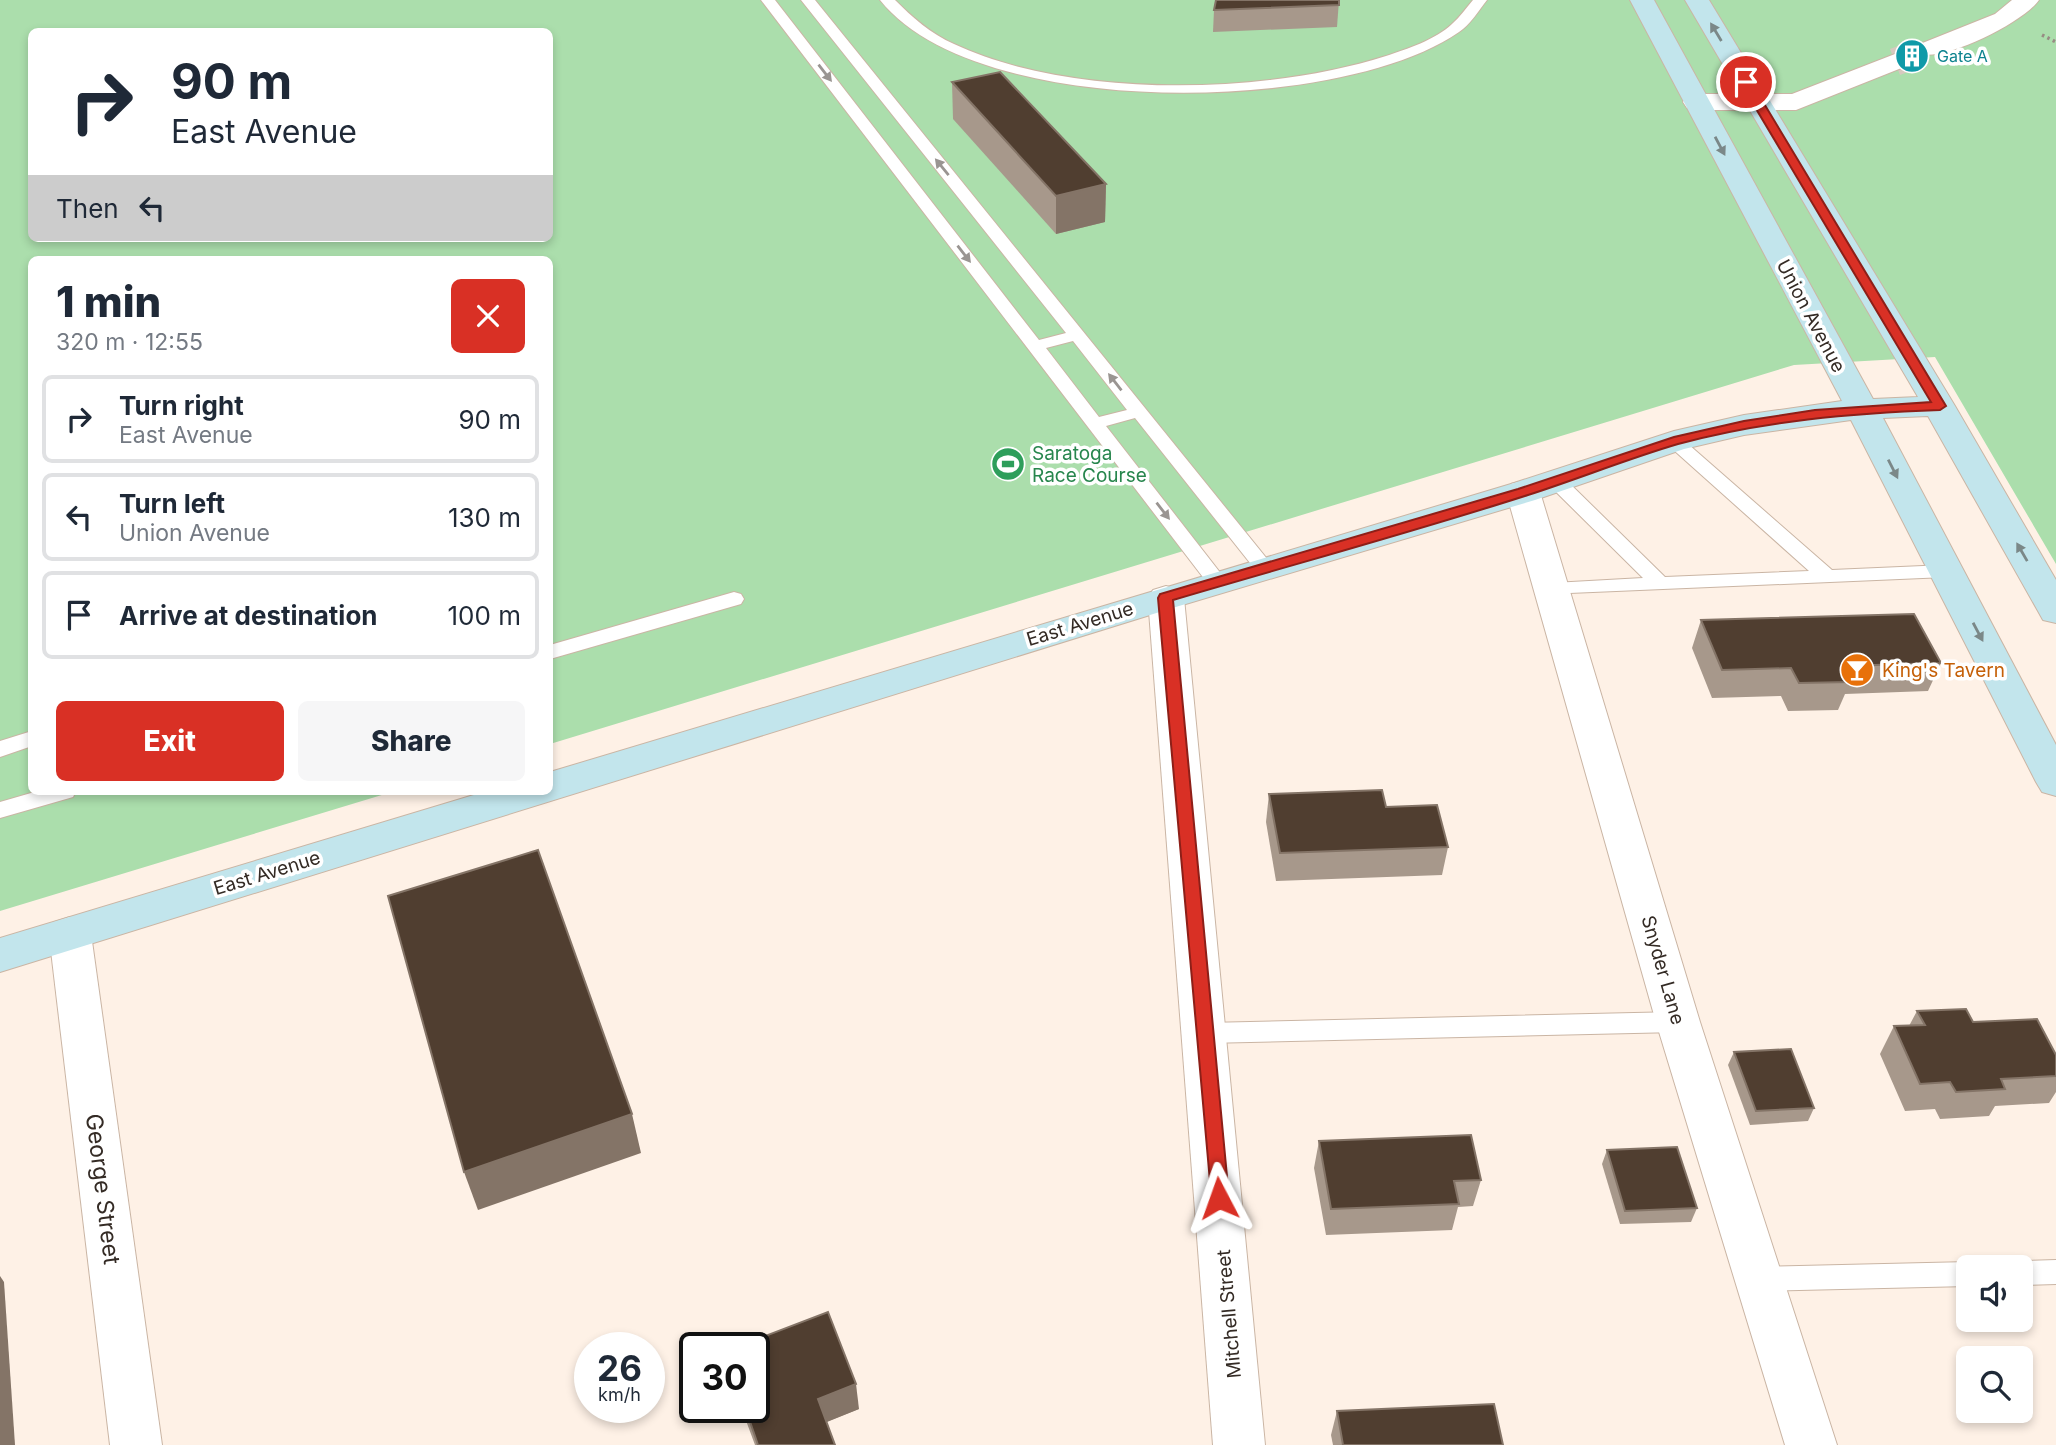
<!DOCTYPE html>
<meta charset="utf-8">
<style>
body{margin:0;font-family:Inter,sans-serif;background:#f6f6f7;color:#1f2937;height:100vh;display:flex;flex-direction:column;font-size:26px;white-space:nowrap}
*{box-sizing:border-box;margin:0}
p{font-size:23px;color:#747a83}
.icon{flex:none;width:38px;height:38px;fill:none;stroke:currentColor;stroke-width:2;stroke-linecap:round;stroke-linejoin:round}
.map{position:relative;flex:1;overflow:hidden}
.sheet{position:absolute;left:28px;top:256px;width:525px;height:539px;display:flex;flex-direction:column;background:#fff;border-radius:10px;box-shadow:0 4px 10px #0003}
.sheet>*{flex:none}
.top-card{position:absolute;left:28px;top:28px;width:525px;height:214px;border-radius:10px;box-shadow:0 4px 10px #0003;background:#fff;color:#1f2937;overflow:hidden}
.buttons{position:absolute;left:1956px;top:1255px;display:grid;gap:14px}
.buttons a{display:grid;place-items:center;width:77px;height:77px;border-radius:10px;background:#fff;box-shadow:0 4px 10px #0003;font-size:35px}
.speed{position:absolute;left:574px;top:1332px;display:flex;gap:14px;font-size:35px;font-weight:700;text-align:center}
.speed>*{display:grid;place-content:center;width:91px;height:91px;border-radius:50%;background:#fff;box-shadow:0 4px 10px #0003;line-height:1}
.speed small{font-size:18px;font-weight:400}
.speed .limit{border:4px solid #111;border-radius:10px;background:#fff;color:#111}
.pin{position:absolute;display:grid;place-items:center;width:60px;height:60px;color:#fff;margin:-30px;border:4px solid #fff;border-radius:50%;box-shadow:0 2px 7px #0007}
.me{position:absolute;width:77px;margin:-38px;rotate:356deg;stroke-linejoin:round;filter:drop-shadow(0 0 5px #0008)}
.turn{display:flex;align-items:center;gap:24px;height:147px;padding:0 28px;font-size:32px}
.turn .icon{width:91px;height:91px;stroke-width:2.5}
.turn b{display:block;font-size:49px;line-height:60px}
.then{display:flex;align-items:center;height:66px;padding:0 28px;background:#0003;gap:14px;font-size:26px}
.round{display:grid;place-items:center;flex:none;width:74px;height:74px;border-radius:10px;background:#f6f6f7}
.overview{display:flex;align-items:center;justify-content:space-between;height:119px;padding:0 28px}
h1{font-size:42px;font-weight:800;line-height:52px}
.cta{display:flex;gap:14px;margin-top:auto;padding:14px 28px}
.cta a{flex:1;height:80px;border-radius:10px;background:#d93025;color:#fff;font-size:28px;font-weight:800;line-height:80px;text-align:center}
.cta a+a{background:#f6f6f7;color:#1f2937}
ul{padding:0;list-style:none}
li{display:flex;align-items:center;gap:21px;height:88px;margin:0 14px 10px;padding:0 14px;border:4px solid #e0e1e3;border-radius:10px}
li div{flex:1}
li b{display:block;font-size:26px}
li em{font-style:normal}
.map>svg:first-child{display:block}
.green{fill:#abdeac;fill-rule:evenodd}
.lines{fill:none;stroke-linecap:round;stroke-linejoin:round}
.street-tunnel{stroke:#d6c9bf;stroke-width:28;stroke-dasharray:28 14;stroke-linecap:butt}
.lane-casing{stroke:#cab5a4;stroke-width:2}
.street-casing{stroke:#cab5a4;stroke-width:2}
.secondary-casing{stroke:#cab5a4;stroke-width:2}
.path{stroke:#978c83;stroke-width:3.5;stroke-dasharray:2.5 3.5;stroke-linecap:butt}
.lane{fill:#fff;fill-rule:evenodd}
.street{fill:#fff;fill-rule:evenodd}
.secondary{fill:#c2e5ec;fill-rule:evenodd}
.wall{fill:#a7988b}
.shaded-wall{fill:#847467}
.building{fill:#503e30;stroke:#847467;stroke-width:2}
.oneway{fill:#7b8888}
.oneway2{fill:#9a9592}
.route{fill:#d93025;stroke:#8d1f18;stroke-width:2}
.labels{text-anchor:middle;dominant-baseline:central;stroke-width:7;stroke-linejoin:round;paint-order:stroke}
.far-culture-label{font-size:16px;fill:#0d838f;stroke:#fff;text-anchor:start}
.street-label{font-size:19px;fill:#342b25;stroke:#fff}
.leisure-label{font-size:19px;fill:#27864d;stroke:#fff;text-anchor:start}
.food-label{font-size:19px;fill:#c56008;stroke:#fff;text-anchor:start}
.near-street-label{font-size:23px;fill:#342b25;stroke:#fff}
</style>
<div class="map">
<svg width="2056" height="1445" viewBox="0 0 2056 1445">
<rect width="100%" height="100%" fill="#fef1e6"/>
<path class="green" d="M0,0H2056V564L1935,357L1794,365L550,744V259H32V791H395L0,911ZM32,32H550V238H32Z"/>
<g class="lines">
<polyline class="street-tunnel" points="1895,62 1929,49"/>
<g class="lane-casing">
<g id="lane">
<path d="M761,0H775L1039,340L1066,333L801,0H815L1272,565L1275,569L1272,573H1258L1135,418L1106,426L1229,584L1219,590L1212,589ZM1073,341L1127,410L1099,417L1046,348Z"/>
<path d="M880,0H895C912,17 931,34 954,44C1071,99 1264,95 1386,56C1407,49 1435,40 1452,24C1460,17 1466,8 1473,0H1487C1479,10 1470,25 1459,32C1340,115 976,121 880,0Z"/>
<polygon points="1674,436 1680,437 1832,570 1946,565 1956,571 1946,577 1546,594 1543,589 1553,583 1643,578 1549,485 1547,481 1549,477 1563,477 1665,577 1809,571 1668,445 1665,441"/>
<polygon points="734,592 741,594 744,599 741,604 550,659 550,645"/>
<polygon points="32,731 32,746 0,757 0,741"/>
<polygon points="38,791 76,791 73,797 0,818 0,802"/>
<polygon points="1678,1012 1687,1015 1690,1022 1687,1029 1678,1032 1206,1043 1197,1040 1194,1033 1197,1026 1206,1023"/>
<polygon points="2056,1260 2056,1284 2021,1285 2021,1267 2010,1267 2021,1261"/>
<polygon points="1969,1262 1979,1267 1969,1267 1969,1286 1758,1291 1749,1288 1745,1279 1749,1270 1758,1267"/>
</g>
</g>
<g class="street-casing">
<g id="street">
<path d="M2012,0H2039C2024,22 1946,61 1920,54L1916,49L1920,44L1995,14Z"/>
<polygon points="1895,54 1904,57 1908,62 1904,67 1796,110 1696,110 1687,108 1683,102 1687,96 1696,94 1792,94"/>
<polygon points="1523,481 1535,484 1540,492 1700,1022 1837,1445 1785,1445 1656,1022 1506,492 1511,484"/>
<polygon points="1166,586 1179,590 1184,598 1265,1445 1213,1445 1148,598 1153,590"/>
<polygon points="70,917 85,922 91,934 162,1445 110,1445 49,934 55,922"/>
</g>
</g>
<g class="secondary-casing">
<polygon id="secondary" points="1630,0 1654,0 1873,399 1918,397 1685,0 1709,0 1955,406 2056,580 2056,623 2043,620 2038,611 1928,416 1883,418 2056,745 2056,796 2042,792 2036,782 1851,420 1744,435 1684,449 1535,500 1179,606 0,972 0,938 487,791 550,791 550,772 1511,484 1674,431 1744,415 1842,401"/>
</g>
<polyline class="path" points="2042,35 2056,42"/>
<use href="#lane" class="lane"/>
<use href="#street" class="street"/>
<use href="#secondary" class="secondary"/>
</g>
<g class="wall">
<polygon points="1339,0 1337,27 1213,32 1214,10"/>
<polygon points="952,82 1106,184 1105,222 1056,234 953,119"/>
<polygon points="1701,620 1941,663 1928,691 1845,694 1838,710 1788,711 1781,696 1712,698 1692,648"/>
<polygon points="1269,794 1386,807 1448,847 1442,875 1276,881 1266,822"/>
<polygon points="1917,1011 1973,1022 2056,1055 2056,1092 2049,1103 1995,1106 1989,1116 1940,1119 1935,1109 1905,1111 1880,1054 1894,1026 1909,1026"/>
<polygon points="1734,1052 1814,1108 1808,1121 1750,1125 1728,1065"/>
<polygon points="1319,1141 1481,1180 1473,1206 1458,1207 1452,1230 1326,1235 1314,1168"/>
<polygon points="1607,1150 1697,1208 1691,1222 1620,1224 1602,1164"/>
<polygon points="741,1407 754,1407 859,1409 826,1422 835,1445 755,1445"/>
<polygon points="1337,1411 1503,1445 1333,1445 1331,1435"/>
</g>
<g class="shaded-wall">
<polygon points="1106,184 1105,222 1056,234 1056,196"/>
<polygon points="632,1114 641,1153 478,1210 464,1172"/>
<polygon points="0,1276 4,1282 15,1445 0,1445"/>
<polygon points="856,1384 859,1409 822,1424 818,1399"/>
</g>
<g class="building">
<polygon points="1216,0 1339,0 1339,5 1214,10"/>
<polygon points="1000,72 1106,184 1056,196 952,82"/>
<polygon points="1914,614 1941,663 1842,666 1850,682 1799,683 1791,668 1722,670 1701,620"/>
<polygon points="1382,790 1386,807 1437,805 1448,847 1280,853 1269,794"/>
<polygon points="538,850 632,1114 464,1172 388,896"/>
<polygon points="1966,1009 1973,1022 2037,1019 2056,1055 2056,1076 2001,1079 2005,1089 1956,1092 1950,1082 1920,1084 1894,1026 1925,1025 1917,1011"/>
<polygon points="1791,1049 1814,1108 1756,1111 1734,1052"/>
<polygon points="1471,1135 1481,1180 1454,1181 1459,1204 1331,1209 1319,1141"/>
<polygon points="1677,1147 1697,1208 1625,1211 1607,1150"/>
<polygon points="828,1312 856,1384 818,1399 835,1445 758,1445 745,1407 754,1407 754,1348 734,1348"/>
<polygon points="1494,1404 1503,1445 1343,1445 1337,1411"/>
</g>
<defs><path id="oneway-solid" d="M-6-.8H1V-3.2L6.5 0L1 3.2V.8H-6Z" transform="scale(1.75)"/></defs>
<g class="oneway">
<use href="#oneway-solid" transform="translate(1716 32) rotate(-121)"/>
<use href="#oneway-solid" transform="translate(1720 146) rotate(62)"/>
<use href="#oneway-solid" transform="translate(1893 469) rotate(63)"/>
<use href="#oneway-solid" transform="translate(2022 552) rotate(-120)"/>
<use href="#oneway-solid" transform="translate(1978 632) rotate(62)"/>
</g>
<g class="oneway2">
<use href="#oneway-solid" transform="translate(825 73) rotate(52)"/>
<use href="#oneway-solid" transform="translate(942 167) rotate(-129)"/>
<use href="#oneway-solid" transform="translate(964 254) rotate(52)"/>
<use href="#oneway-solid" transform="translate(1115 382) rotate(-128)"/>
<use href="#oneway-solid" transform="translate(1163 511) rotate(52)"/>
</g>
<path class="route" d="M1746,79L1751,82L1946,406L1940,410C1852,413 1763,421 1678,444C1627,459 1578,479 1528,495C1410,533 1291,565 1173,600L1229,1198L1226,1204L1219,1206L1212,1204L1158,598L1160,594L1518,489L1674,437L1744,421L1815,410L1931,402L1740,82Z"/>
<defs>
<g id="building-disc" transform="scale(1.75)"><circle r="9.5" fill="#0f9aa8" stroke="#fff"/><path d="M-4-6H4V6H1V3H-1V6H-4ZM-2.5-4.3h1.7v1.8h-1.7ZM.8-4.3h1.7v1.8H.8ZM-2.5-1h1.7V.8h-1.7ZM.8-1h1.7V.8H.8Z" fill="#fff"/></g>
<g id="stadium-disc" transform="scale(1.75)"><circle r="9.5" fill="#2e9e5b" stroke="#fff"/><path d="M0-5a6.5 5 0 1 0 0 10a6.5 5 0 1 0 0-10ZM-3.5-1.8h7v3.6h-7Z" fill="#fff"/></g>
<g id="bar-disc" transform="scale(1.75)"><circle r="9.5" fill="#e8710a" stroke="#fff"/><path d="M-6-5H6L.8 .8V4.5H3.5V6h-7V4.5H-.8V.8Z" fill="#fff"/></g>
</defs>
<g fill-rule="evenodd">
<use href="#building-disc" x="1912" y="56"/>
<use href="#stadium-disc" x="1008" y="464"/>
<use href="#bar-disc" x="1857" y="670"/>
</g>
<g class="labels">
<g class="far-culture-label">
<text x="1937" y="56">Gate A</text>
</g>
<g class="street-label">
<text transform="translate(1811 316) rotate(62)">Union Avenue</text>
<text transform="translate(1080 624) rotate(-17)">East Avenue</text>
<text transform="translate(267 873) rotate(-17)">East Avenue</text>
<text transform="translate(1663 970) rotate(74)">Snyder Lane</text>
<text transform="translate(1229 1314) rotate(-95)">Mitchell Street</text>
</g>
<g class="leisure-label">
<text x="1032" y="453">Saratoga<tspan x="1032" dy="22">Race Course</tspan></text>
</g>
<g class="food-label">
<text x="1882" y="670">King's Tavern</text>
</g>
<g class="near-street-label">
<text transform="translate(103 1189) rotate(83)">George Street</text>
</g>
</g>
</svg>
<div class="buttons">
<a><svg class="icon" aria-label="sound" viewBox="0 0 24 24"><path d="M4 9h4l5-4v14l-5-4H4zM17 9q2 3 0 6"/></svg></a>
<a><svg class="icon" aria-label="search" viewBox="0 0 24 24"><circle cx="10" cy="10" r="6"/><path d="M15 15l6 6"/></svg></a>
</div>
<div class="speed"><div>26<small>km/h</small></div><div class="limit">30</div></div>
<div class="pin" style="left:1746px;top:82px;background:#d93025"><svg class="icon" aria-label="arrive" viewBox="0 0 24 24"><path d="M6 21V4h12l-3 4 3 4H6"/></svg></div>
<svg class="me" style="left:1219px;top:1198px" viewBox="-20 -20 40 40"><path d="M0-17L14 15 0 8-14 15z" fill="#d93025" stroke="#fff" stroke-width="4"/></svg>
<div class="top-card">
<div class="turn"><svg class="icon" aria-label="right" viewBox="0 0 24 24"><path d="M7 20v-9h11M14 6l5 5-5 5"/></svg><div><b>90 m</b>East Avenue</div></div>
<div class="then">Then<svg class="icon" aria-label="left" viewBox="0 0 24 24"><path d="M17 20v-9H6M10 6l-5 5 5 5"/></svg></div>
</div>
<section class="sheet">
<div class="overview"><div><h1>1 min</h1><p>320 m · 12:55</p></div><a class="round" style="background:#d93025;color:#fff"><svg class="icon" aria-label="close" viewBox="0 0 24 24"><path d="M6 6l12 12M18 6L6 18"/></svg></a></div>
<ul>
<li><svg class="icon" aria-label="right" viewBox="0 0 24 24"><path d="M7 20v-9h11M14 6l5 5-5 5"/></svg><div><b>Turn right</b><p>East Avenue</p></div><em>90 m</em></li>
<li><svg class="icon" aria-label="left" viewBox="0 0 24 24"><path d="M17 20v-9H6M10 6l-5 5 5 5"/></svg><div><b>Turn left</b><p>Union Avenue</p></div><em>130 m</em></li>
<li><svg class="icon" aria-label="arrive" viewBox="0 0 24 24"><path d="M6 21V4h12l-3 4 3 4H6"/></svg><div><b>Arrive at destination</b></div><em>100 m</em></li>
</ul>
<div class="cta"><a>Exit</a><a>Share</a></div>
</section>
</div>
